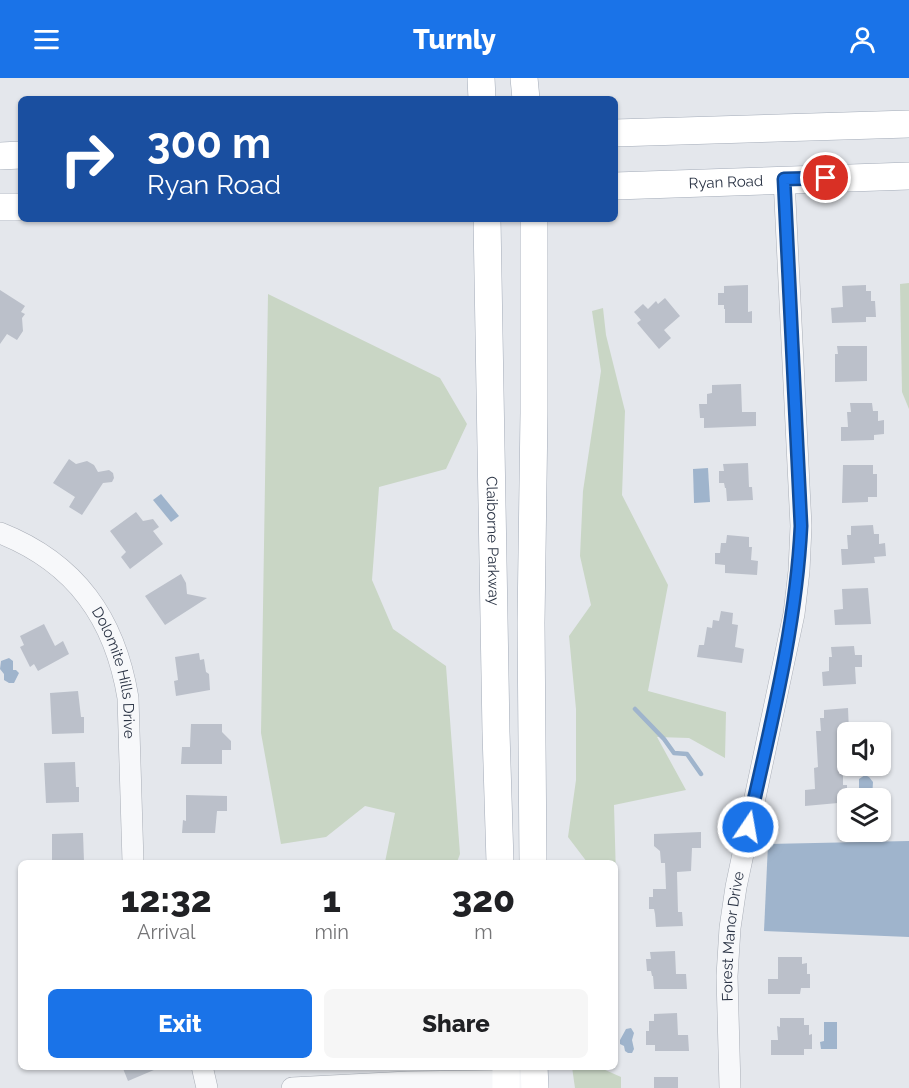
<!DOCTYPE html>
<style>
body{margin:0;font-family:Raleway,sans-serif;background:#f6f6f6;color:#202124;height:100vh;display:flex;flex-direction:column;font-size:22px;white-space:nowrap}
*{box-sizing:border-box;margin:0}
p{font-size:20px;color:#757577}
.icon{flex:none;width:33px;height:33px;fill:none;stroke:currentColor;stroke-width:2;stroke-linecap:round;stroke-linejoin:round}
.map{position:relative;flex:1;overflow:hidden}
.drawer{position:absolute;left:18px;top:782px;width:600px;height:210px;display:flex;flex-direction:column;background:#fff;border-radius:9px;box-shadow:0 2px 4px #0004}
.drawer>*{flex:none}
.hud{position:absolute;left:18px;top:18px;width:600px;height:126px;border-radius:9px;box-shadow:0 2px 4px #0004;background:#1a4fa0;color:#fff;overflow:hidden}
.fabs{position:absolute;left:837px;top:644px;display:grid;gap:12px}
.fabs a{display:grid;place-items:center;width:54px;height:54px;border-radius:9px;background:#fff;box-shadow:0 2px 4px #0004;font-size:30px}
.pin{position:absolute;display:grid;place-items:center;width:51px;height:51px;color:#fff;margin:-26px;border:3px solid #fff;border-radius:50%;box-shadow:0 2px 6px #0007}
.me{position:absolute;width:66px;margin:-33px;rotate:12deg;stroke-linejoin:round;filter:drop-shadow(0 0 4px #0008)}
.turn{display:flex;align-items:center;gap:21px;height:126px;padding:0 30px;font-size:27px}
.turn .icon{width:78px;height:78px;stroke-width:2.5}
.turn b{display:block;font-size:42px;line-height:51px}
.eta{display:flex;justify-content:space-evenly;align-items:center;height:102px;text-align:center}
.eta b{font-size:36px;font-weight:800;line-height:42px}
.cta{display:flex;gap:12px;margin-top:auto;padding:12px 30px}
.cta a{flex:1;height:69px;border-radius:9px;background:#1a73e8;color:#fff;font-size:24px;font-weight:800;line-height:69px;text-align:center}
.cta a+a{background:#f6f6f6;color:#202124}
header{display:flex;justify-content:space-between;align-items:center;height:78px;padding:0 30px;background:#1a73e8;color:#fff;font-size:27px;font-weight:800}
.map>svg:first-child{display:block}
.green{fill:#c9d6c5}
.water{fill:#9fb4cc}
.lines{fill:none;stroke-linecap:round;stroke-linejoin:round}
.stream{stroke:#9fb4cc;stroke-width:4.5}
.building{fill:#bbc0ca}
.minor-casing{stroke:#a9aeb7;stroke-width:22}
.major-casing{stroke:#a3abb8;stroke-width:28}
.minor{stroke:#f7f8fa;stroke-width:21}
.major{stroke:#fff;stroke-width:27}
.route-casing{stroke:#114b97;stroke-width:15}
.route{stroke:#1a73e8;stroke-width:10}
.labels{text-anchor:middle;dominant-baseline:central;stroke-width:6;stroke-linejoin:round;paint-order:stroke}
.street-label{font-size:15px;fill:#2b3445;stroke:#f4f6f9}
</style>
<header><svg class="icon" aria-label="menu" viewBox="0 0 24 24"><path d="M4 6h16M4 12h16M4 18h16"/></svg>Turnly<svg class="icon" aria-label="person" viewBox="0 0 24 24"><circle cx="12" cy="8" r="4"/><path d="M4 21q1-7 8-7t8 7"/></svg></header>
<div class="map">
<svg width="909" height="1010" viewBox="0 0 909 1010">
<rect width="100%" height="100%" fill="#e4e7ec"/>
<g class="green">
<polygon points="909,205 909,331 902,314 900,206"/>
<polygon points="268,216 440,300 467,346 446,391 379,409 372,502 393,551 446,588 460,776 457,784 385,784 395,735 365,728 326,759 281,766 261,655"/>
<polygon points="603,230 606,257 625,333 622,417 668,507 648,613 726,634 725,680 689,660 657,659 686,712 614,727 616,799 615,784 587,784 568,759 576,702 576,631 569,558 591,527 580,478 583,413 601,293 592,233"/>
<polygon points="572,989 602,989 603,991 621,999 621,1010 575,1010"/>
</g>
<g class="water">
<polygon points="708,390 710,424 694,425 693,391"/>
<polygon points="161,416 179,438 171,444 153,422"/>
<polygon points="9,580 13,583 13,592 16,592 19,595 14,605 9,605 4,602 4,596 0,591 1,583"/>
<polygon points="865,697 869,699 873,704 872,720 859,720 859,701"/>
<polygon points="909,763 909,859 764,853 768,766"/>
<polygon points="824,944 837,944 837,971 821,971 820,964 824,963"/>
<polygon points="631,950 634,955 632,962 634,971 632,975 628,975 625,973 624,968 620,966 620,962 626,951"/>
</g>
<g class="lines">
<polyline class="stream" points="635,631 664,661 674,675 687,676 701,696"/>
</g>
<g class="building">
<polygon points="748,207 748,234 752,233 752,245 725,245 725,231 724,231 724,227 718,227 718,215 724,215 724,208"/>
<polygon points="866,207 866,213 871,213 871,223 875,223 876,239 866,239 866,244 832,245 831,230 843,229 842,208"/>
<polygon points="0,212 25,228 21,234 25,236 22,240 23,253 17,262 7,256 0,266"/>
<polygon points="665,220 680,238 664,252 671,260 659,271 637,245 641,242 634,234 643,226 648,231 656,223 658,226"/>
<polygon points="837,268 867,268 867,303 835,304 835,276 838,276"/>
<polygon points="741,306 742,334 756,334 756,348 704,350 704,340 700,340 699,326 707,326 707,316 712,315 712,307"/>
<polygon points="850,325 872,325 873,333 878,333 878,343 884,342 884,356 874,357 874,362 841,363 841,349 848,349 847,334 851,334"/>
<polygon points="69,381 76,386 87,383 94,387 98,394 109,392 113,395 114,400 112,404 103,405 82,437 69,429 75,419 53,405"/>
<polygon points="748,385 749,409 752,409 753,422 727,423 726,410 725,410 724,405 719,405 719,393 724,393 723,386"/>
<polygon points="843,387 873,387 873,396 877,396 877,419 868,419 868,424 842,425"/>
<polygon points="136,434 143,443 153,441 159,449 153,453 163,466 130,491 121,479 126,474 110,453"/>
<polygon points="873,447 874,456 879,456 879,466 885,465 886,478 874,479 875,485 842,487 841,471 848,471 847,457 851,457 851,448"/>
<polygon points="727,457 749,459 749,469 752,469 751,482 758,483 757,497 725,495 725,487 715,486 715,475 720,475 721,465 726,465"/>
<polygon points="181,496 186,505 187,516 207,520 165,547 145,518"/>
<polygon points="868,510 871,546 835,547 834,532 843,531 842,511"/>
<polygon points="721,533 733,535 732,546 738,547 735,569 744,571 742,585 697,579 699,567 704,567 707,549 712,550 713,542 719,543"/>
<polygon points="44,546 55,568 63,563 69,576 38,593 34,586 30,589 20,569 24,567 20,558"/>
<polygon points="854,568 855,577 862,577 862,589 855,589 856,606 823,608 822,594 829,593 829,579 832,579 831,569"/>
<polygon points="199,575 200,582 204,581 206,594 209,596 210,612 176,618 174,603 178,602 175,579"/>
<polygon points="78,613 81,639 84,639 84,655 52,656 50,615"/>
<polygon points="848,630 849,654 848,654 848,667 838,668 839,696 843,695 843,707 847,707 847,720 838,721 838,725 805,728 805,712 815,711 814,690 818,689 816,653 821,653 820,640 824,640 824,632"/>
<polygon points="191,646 222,646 222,654 231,663 231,672 222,672 222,686 181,686 182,669 190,669"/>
<polygon points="75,684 76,709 79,709 79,724 46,725 44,685"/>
<polygon points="186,717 227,718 227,733 217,733 215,755 182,755 183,742 186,743"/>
<polygon points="701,754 701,770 692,770 691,793 677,794 678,834 682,834 683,848 656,849 655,836 654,831 649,831 649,819 653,819 653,811 666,811 665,785 661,785 660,773 654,768 654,756"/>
<polygon points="83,755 84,784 52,784 52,756"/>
<polygon points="675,873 676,896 686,896 687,911 654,911 653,898 652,898 651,893 647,893 646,881 651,881 650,874"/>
<polygon points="778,879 802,879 802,886 807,885 807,896 810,896 810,910 801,910 800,916 768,916 768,901 778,901"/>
<polygon points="677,935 678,957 688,957 689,973 655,973 655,967 646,967 646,953 649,953 649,943 654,943 654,936"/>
<polygon points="780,940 804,940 804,947 809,947 809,957 812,956 812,971 804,971 804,977 771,977 771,962 778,962 777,948 780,949"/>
<polygon points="122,988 161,988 161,989 128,1003"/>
<rect x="654" y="999" width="24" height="11"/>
</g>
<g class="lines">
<g class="minor-casing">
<g id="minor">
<path id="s1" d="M0,455C76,485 115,541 128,620L133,784"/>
<polyline points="202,988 207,1010"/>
<polyline points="292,1010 408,1004 534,1002"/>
<path id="s2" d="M730,1010L727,898L730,850L736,809L794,536L799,493L801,448L784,101"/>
</g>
</g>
<g class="major-casing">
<g id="major">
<polyline points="481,0 482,21"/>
<polyline points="524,0 526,21"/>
<polyline points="615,55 909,46"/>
<polyline points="0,78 21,77"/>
<path id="s3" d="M615,108L909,98"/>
<polyline points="0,129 21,129"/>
<path id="s4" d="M487,141L496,654L500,784"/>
<polyline points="533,784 531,545 534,335 534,141"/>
<polyline points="506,988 506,1010"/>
<polyline points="534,988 535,1010"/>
</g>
</g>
<use href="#minor" class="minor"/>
<use href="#major" class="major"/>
</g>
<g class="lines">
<g class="route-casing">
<path id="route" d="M748,749C770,650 796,550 801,448L784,101L826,100"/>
</g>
<use href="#route" class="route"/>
</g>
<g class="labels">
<g class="street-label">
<text stroke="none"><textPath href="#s3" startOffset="111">Ryan Road</textPath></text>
<text stroke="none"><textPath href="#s4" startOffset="322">Claiborne Parkway</textPath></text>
<text stroke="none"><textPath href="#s1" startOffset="192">Dolomite Hills Drive</textPath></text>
<text stroke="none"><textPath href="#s2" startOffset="152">Forest Manor Drive</textPath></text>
</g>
</g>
</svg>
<div class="fabs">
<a><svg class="icon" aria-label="sound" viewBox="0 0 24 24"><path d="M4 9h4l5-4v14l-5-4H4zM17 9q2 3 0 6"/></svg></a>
<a><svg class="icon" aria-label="layers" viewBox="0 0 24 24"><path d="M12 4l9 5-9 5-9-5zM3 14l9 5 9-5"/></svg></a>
</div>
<div class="pin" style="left:826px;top:100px;background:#d93025"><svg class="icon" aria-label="arrive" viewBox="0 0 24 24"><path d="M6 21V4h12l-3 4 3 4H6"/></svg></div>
<svg class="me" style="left:748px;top:749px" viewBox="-20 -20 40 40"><circle r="17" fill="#1a73e8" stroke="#fff" stroke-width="3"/><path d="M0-11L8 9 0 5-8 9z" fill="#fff"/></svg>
<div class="hud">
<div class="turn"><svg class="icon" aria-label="right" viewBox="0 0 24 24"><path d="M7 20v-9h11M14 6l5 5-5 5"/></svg><div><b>300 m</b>Ryan Road</div></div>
</div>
<section class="drawer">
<div class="eta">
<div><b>12:32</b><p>Arrival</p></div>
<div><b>1</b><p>min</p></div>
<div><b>320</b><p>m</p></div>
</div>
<div class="cta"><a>Exit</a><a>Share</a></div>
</section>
</div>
